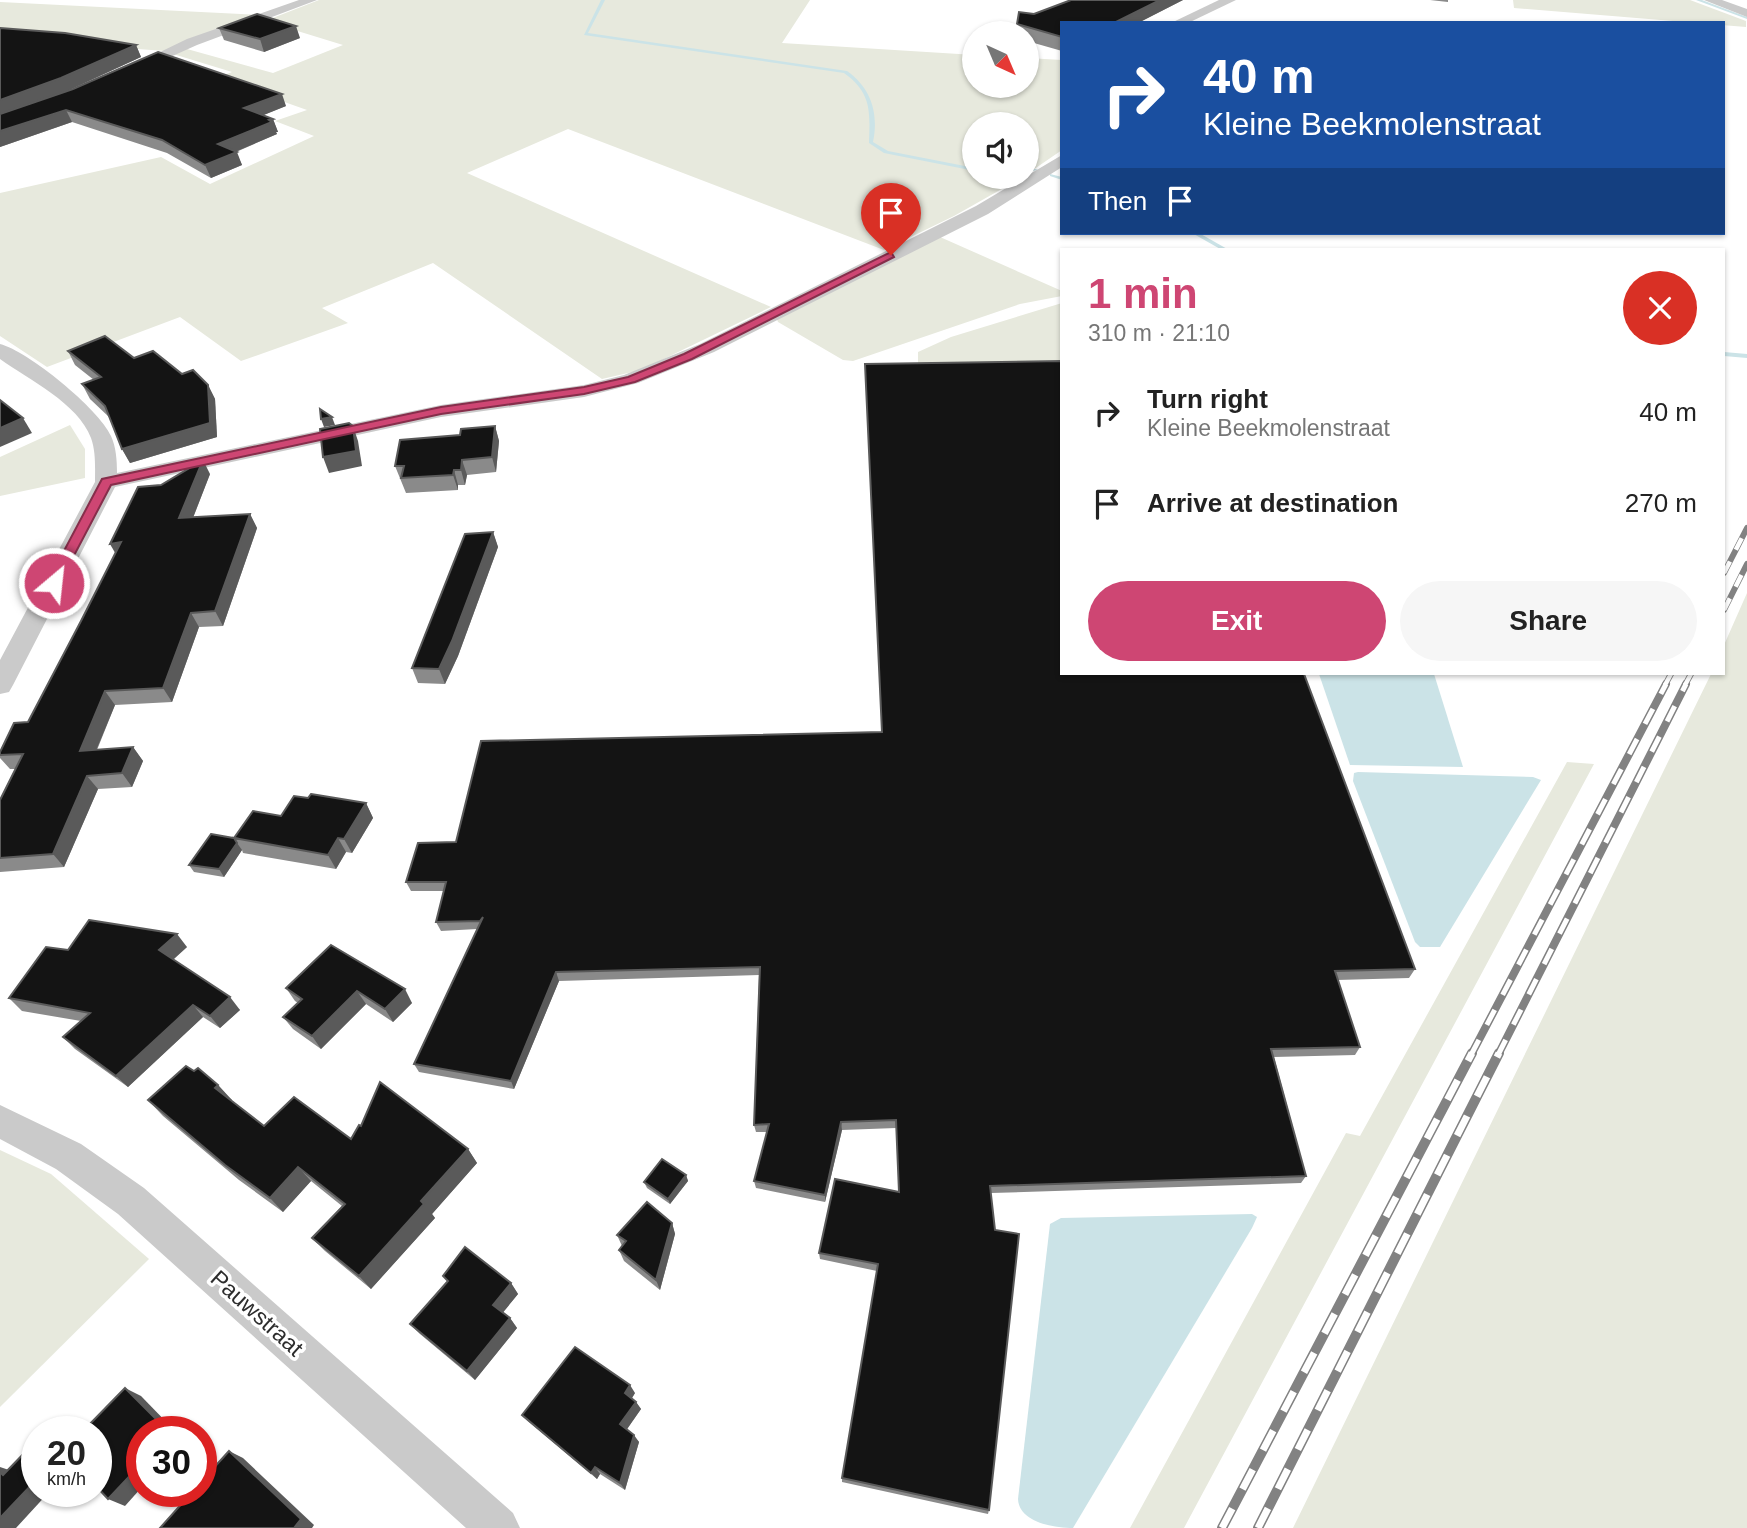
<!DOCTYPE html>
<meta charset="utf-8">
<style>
body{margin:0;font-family:Arial,sans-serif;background:#f6f6f6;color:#222;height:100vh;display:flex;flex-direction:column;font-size:26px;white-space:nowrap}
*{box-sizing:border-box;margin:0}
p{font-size:23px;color:#767676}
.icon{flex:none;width:38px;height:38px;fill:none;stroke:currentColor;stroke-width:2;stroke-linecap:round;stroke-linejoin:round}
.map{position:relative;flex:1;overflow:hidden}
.drawer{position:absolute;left:1060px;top:248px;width:665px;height:427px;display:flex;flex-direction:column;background:#fff;border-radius:0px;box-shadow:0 2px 5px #0004}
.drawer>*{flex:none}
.banner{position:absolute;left:1060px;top:21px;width:665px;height:214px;border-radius:0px;box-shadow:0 2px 5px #0004;background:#1a4fa0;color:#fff;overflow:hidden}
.needle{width:46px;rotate:136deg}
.controls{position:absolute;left:962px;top:21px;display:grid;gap:14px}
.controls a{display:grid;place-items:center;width:77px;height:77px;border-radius:50%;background:#fff;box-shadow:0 2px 5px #0004;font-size:35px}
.speed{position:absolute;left:21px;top:1416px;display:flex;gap:14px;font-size:35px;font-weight:700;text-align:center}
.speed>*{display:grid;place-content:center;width:91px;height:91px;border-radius:50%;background:#fff;box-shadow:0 2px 5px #0004;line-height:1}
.speed small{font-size:18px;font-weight:400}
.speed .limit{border:10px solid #d22;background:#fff;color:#111}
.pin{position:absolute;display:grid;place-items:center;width:60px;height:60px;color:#fff;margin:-72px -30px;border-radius:50% 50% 50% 0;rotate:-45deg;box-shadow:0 0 7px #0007}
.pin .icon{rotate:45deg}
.me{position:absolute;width:77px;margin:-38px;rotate:28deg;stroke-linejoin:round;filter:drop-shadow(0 0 5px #0008)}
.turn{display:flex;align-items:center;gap:24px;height:147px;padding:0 28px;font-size:32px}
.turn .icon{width:91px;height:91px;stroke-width:2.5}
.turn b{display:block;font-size:49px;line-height:60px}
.then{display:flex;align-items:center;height:66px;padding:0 28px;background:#0003;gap:14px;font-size:26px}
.round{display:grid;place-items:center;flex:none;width:74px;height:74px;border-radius:37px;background:#f6f6f6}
.headline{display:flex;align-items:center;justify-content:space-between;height:119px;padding:0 28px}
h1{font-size:42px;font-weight:700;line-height:52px;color:#ce4673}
.cta{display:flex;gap:14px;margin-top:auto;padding:14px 28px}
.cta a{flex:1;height:80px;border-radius:42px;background:#ce4673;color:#fff;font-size:28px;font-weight:700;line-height:80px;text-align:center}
.cta a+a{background:#f6f6f6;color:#222}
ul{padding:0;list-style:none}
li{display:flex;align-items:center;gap:21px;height:91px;padding:0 28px}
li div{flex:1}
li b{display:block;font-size:26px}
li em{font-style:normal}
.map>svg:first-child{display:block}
.green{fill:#e7e9dd}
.water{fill:#cbe3e7}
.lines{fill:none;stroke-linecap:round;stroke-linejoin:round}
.stream{fill:#cbe3e7;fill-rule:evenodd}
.minor{fill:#cacaca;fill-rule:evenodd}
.rail-far2-casing{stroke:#828282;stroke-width:6}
.rail-far1-casing{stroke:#828282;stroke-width:8}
.rail-casing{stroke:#828282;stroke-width:10}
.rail-far2{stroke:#fff;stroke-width:4.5;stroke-dasharray:13;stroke-linecap:butt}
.rail-far1{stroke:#fff;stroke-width:5;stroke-dasharray:17;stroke-linecap:butt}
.rail{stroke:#fff;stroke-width:7;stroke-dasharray:22;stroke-linecap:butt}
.wall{fill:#8a8a8a}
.shaded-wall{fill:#5a5a5a}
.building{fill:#141414;stroke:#5a5a5a;stroke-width:2}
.route{fill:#ce4673;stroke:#862e4b;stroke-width:2}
.labels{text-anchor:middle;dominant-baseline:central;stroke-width:7;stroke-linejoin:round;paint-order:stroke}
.near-street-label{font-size:23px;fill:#2d2d2d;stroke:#fff}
</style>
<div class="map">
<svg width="1747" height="1528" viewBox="0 0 1747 1528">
<rect width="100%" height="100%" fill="#fff"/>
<g class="green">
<polygon points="319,0 810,0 782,43 975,55 975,86 1027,86 1027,58 1062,60 1062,150 1027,174 1027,124 975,124 975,177 1023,177 954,216 884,250 568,129 467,173 771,307 641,370 602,379 433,263 322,308 348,323 241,361 180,317 47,367 0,336 0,193 161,157 210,184 314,136 275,121 307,110 217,78 232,72 173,54 187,49 273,73 343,45 265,21"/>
<polygon points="1513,0 1690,0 1746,21 1746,27 1514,8"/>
<polygon points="0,2 261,15 165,51 0,39"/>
<polygon points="940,237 1062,291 1062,296 1020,304 853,361 843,360 778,322 776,317"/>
<polygon points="1062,303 1062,367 918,368 918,352 951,337"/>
<polygon points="70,425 85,449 85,478 0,496 0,457"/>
<polygon points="1747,593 1747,1528 1293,1528 1711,674 1724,674 1724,645"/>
<polygon points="1567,762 1594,764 1184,1528 1130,1528 1346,1133 1360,1136"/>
<polygon points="0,1150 51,1174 149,1259 0,1407"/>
</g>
<g class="water">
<polygon points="1319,674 1434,674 1463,767 1350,765"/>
<polygon points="1358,772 1533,777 1541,780 1440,947 1420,947 1415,942 1353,781 1354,773"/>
<path d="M1252,1214L1257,1217L1252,1228L1073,1528C1053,1528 1019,1522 1018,1499L1050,1224L1061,1218Z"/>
</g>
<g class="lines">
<g class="stream">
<path d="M601,0H605L588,33L847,71C871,88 879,113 873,142L888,151L975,168V171L884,153L869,143C870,112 872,93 844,73L584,35Z"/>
<polygon points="1696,0 1702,0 1747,17 1747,19"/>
<polygon points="1027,169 1036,169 1038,170 1027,172"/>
<polygon points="1050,174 1062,177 1062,180 1050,176"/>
<polygon points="1192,233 1199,233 1229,250 1222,250"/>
<polygon points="1724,352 1747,354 1747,358 1724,356"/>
</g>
<g class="minor">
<polygon points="299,0 317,0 197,45 137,72 125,69 187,39"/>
<polygon points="1219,0 1236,0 1188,23 1171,23"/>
<polygon points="1704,0 1722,0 1747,9 1747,17"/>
<path d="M1062,155V167L988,214L714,352L638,383L584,397L441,417L115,487L13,685L9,692L0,694V660L95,482C95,467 96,452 91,438C78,403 29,380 0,359V344C28,351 99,409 111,436C116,447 117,460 117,473L441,405L584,385L624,375L700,344L976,206Z"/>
<polygon points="0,1105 81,1144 144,1188 513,1513 520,1528 466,1528 118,1214 56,1169 0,1139"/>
</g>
<g class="rail-far2-casing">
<g id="rail-far2">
<polyline points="1724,573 1747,528"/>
<polyline points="1724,610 1747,564"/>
<polyline points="1665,685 1671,674"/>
<polyline points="1685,685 1691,674"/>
</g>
</g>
<g class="rail-far1-casing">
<g id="rail-far1">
<polyline points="1471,1055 1666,684"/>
<polyline points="1498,1055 1686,684"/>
</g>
</g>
<g class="rail-casing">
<g id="rail">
<polyline points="1222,1528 1472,1053"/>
<polyline points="1258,1528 1499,1053"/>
</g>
</g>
<use href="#rail-far2" class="rail-far2"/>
<use href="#rail-far1" class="rail-far1"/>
<use href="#rail" class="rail"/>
</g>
<g class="wall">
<polygon points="1071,0 1183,0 1138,23 1062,23 1062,51 1027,41 1027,33 1016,33 1017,24 1034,14"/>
<polygon points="1430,0 1448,0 1448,2"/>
<polygon points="0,28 136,45 141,57 67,91 286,106 263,115 273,119 278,132 276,132 277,134 236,152 242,165 211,178 167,153 72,122 0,147"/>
<polygon points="219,28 300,38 264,52 224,40"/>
<polygon points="68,351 134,358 182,374 208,385 215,399 217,437 130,463 122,449 109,417 90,399 82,384 94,380 75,365"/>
<polygon points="495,426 499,441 496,472 467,475 465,485 458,485 458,490 406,493 395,466 460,435"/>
<polygon points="210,474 193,518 250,514 257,528 223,626 199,627 172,702 115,705 97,750 133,747 143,761 132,787 98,789 64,867 0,872 0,800 16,769 10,769 0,758 0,752 28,722 161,485"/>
<polygon points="493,532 498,547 458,656 445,684 418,683 412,668"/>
<polygon points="308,798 366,803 373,818 352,853 346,852 336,869 243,853 242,850 224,877 194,872 189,865 234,838 281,816"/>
<polygon points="418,843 1415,969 1409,978 1337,980 1360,1047 1355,1055 1274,1057 1306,1176 1301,1183 991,1193 989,1510 988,1514 842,1482 842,1478 877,1271 820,1259 819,1253 899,1192 896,1128 842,1130 825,1202 756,1188 754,1181 767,1132 756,1132 754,1125 759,975 559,981 514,1089 419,1072 414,1064 477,929 441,931 436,922 444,891 411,891 406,882"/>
<polygon points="331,945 412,1003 393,1022 366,1004 321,1049 293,1029 283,1017 298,1003 295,1001 286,988"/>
<polygon points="187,947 173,960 240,1010 220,1028 203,1017 128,1087 75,1049 63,1037 81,1021 22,1011 9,998 68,950"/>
<polygon points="194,1071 218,1085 232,1101 264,1126 351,1139 361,1126 468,1149 477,1163 432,1214 435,1218 371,1289 325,1251 312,1238 342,1206 311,1181 283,1212 239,1180 163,1116 148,1100"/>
<polygon points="686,1175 688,1181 670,1204 647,1188 644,1182"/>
<polygon points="672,1223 675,1234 660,1290 624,1261 619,1250 622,1246 617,1235"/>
<polygon points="443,1276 511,1283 518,1294 503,1312 510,1318 517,1328 475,1380 420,1334 410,1324 447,1281"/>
<polygon points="635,1393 632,1398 636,1402 641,1409 627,1429 639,1442 625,1490 600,1474 597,1479 529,1422 522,1415"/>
</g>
<g class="shaded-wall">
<polygon points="1160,0 1183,0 1138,23 1114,23"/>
<polygon points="296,26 300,38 264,52 260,39"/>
<polygon points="136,45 141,57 67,91 0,115 0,100"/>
<polygon points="282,94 286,106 249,121 244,108"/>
<polygon points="66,110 72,122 0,147 0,131"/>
<polygon points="273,119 278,132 276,132 277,134 223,157 218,144"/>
<polygon points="237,152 242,165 211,178 205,165"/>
<polygon points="208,385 215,399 217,437 130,463 122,449"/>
<polygon points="332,417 335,425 324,427 321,419"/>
<polygon points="23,418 32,433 0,447 0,428"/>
<polygon points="353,426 358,441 362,466 329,473 323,457"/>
<polygon points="495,426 499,441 496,472 492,457"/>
<polygon points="203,460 210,474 187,533 179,518"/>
<polygon points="462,460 467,475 465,485 461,470"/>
<polygon points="454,470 458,485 458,490 453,475"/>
<polygon points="250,514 257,528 223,626 215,611"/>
<polygon points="493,532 498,547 458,656 445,684 439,669"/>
<polygon points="121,542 118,558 110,544"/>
<polygon points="191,613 199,627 172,702 163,688"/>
<polygon points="105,691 115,705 90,765 80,751"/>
<polygon points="133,747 143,761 132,787 122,773"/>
<polygon points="87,776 98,789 64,867 53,854"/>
<polygon points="366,803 373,818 352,853 344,839"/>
<polygon points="338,838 346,852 336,869 328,855"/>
<polygon points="237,843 242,850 224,877 219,869"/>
<polygon points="177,934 187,947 169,963 159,950"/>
<polygon points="556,972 559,981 514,1089 511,1081"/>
<polygon points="405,989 412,1003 393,1022 385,1009"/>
<polygon points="357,991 366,1004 321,1049 312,1036"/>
<polygon points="230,997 240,1010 220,1028 210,1016"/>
<polygon points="193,1005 203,1017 128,1087 116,1076"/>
<polygon points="218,1085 232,1100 229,1103 215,1088"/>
<polygon points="841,1122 842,1130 825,1202 825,1195"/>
<polygon points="468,1149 477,1163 432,1214 435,1218 371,1289 359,1276 421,1201"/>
<polygon points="298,1167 311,1181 283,1212 270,1198"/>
<polygon points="686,1175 688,1181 670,1204 668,1199"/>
<polygon points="672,1223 675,1234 660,1290 656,1280"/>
<polygon points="511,1283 518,1294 501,1315 493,1305"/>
<polygon points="510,1318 517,1328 475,1380 467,1371"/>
<polygon points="630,1385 635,1393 630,1401 625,1393"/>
<polygon points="125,1388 141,1396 176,1432 169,1432"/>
<polygon points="636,1402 641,1409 625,1432 620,1424"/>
<polygon points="634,1435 639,1442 625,1490 620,1483"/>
<polygon points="229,1451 243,1458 314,1525 312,1528 294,1528"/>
<polygon points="142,1463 142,1487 125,1506 108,1499"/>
<polygon points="0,1467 12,1471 3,1475 0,1472"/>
<polygon points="595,1467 600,1474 597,1479 591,1473"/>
<polygon points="37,1479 37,1491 50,1491 16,1528 0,1528 0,1518"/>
</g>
<g class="building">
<polygon points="1071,0 1160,0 1114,23 1062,23 1062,37 1017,24 1019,12 1034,14"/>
<polygon points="257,14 296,26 260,39 219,28"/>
<polygon points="0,28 65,33 136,45 61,78 0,100"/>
<polygon points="158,52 282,94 244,108 273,119 269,120 272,122 218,144 237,152 205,165 162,140 66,110 0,131 0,114 73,89"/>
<polygon points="105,336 134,358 153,351 182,374 193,370 208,385 210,423 122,449 105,406 82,384 101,377 68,351"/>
<polygon points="1062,361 1062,674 1304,674 1415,969 1335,971 1360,1047 1271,1049 1306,1176 990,1186 995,1230 1019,1234 989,1510 842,1478 878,1264 819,1253 835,1179 899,1192 896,1120 841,1122 825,1195 754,1181 769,1124 754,1125 760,967 556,972 511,1081 414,1064 483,917 480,921 436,922 446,882 406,882 418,843 456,842 481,741 882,732 865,364"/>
<polygon points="0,400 23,418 0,428"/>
<polygon points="320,409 332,417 321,419"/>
<polygon points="349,423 353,426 356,451 323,457 320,429"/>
<polygon points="495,426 492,457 462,460 461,470 454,470 453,475 401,478 404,466 395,466 400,440 460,435 461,429"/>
<polygon points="203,460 179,518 250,514 215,611 191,613 163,688 105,691 80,751 133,747 122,773 87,776 53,854 0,858 0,800 23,754 0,755 0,752 14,723 28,722 81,621 121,542 110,544 138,487 161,485"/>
<polygon points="493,532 452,641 439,669 412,668 465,534"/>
<polygon points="311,794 366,803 344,839 338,838 328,855 234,838 253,811 281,816 294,796 308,798"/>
<polygon points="211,834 239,839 234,838 237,843 219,869 189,865"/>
<polygon points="89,920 177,934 159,950 230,997 210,1016 193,1005 116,1076 63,1037 90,1013 9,998 46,947 68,950"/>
<polygon points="331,945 405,989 385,1009 357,991 312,1036 283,1017 302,999 286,988"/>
<polygon points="186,1066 194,1071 198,1068 218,1085 215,1088 264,1126 294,1097 351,1139 359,1125 361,1126 380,1082 468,1149 421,1201 424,1204 359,1276 312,1238 345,1204 298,1167 270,1198 225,1165 148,1100"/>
<polygon points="662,1159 686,1175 668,1199 644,1182"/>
<polygon points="647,1202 672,1223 656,1280 619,1250 626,1241 617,1235"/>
<polygon points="465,1247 511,1283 493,1305 510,1318 467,1371 410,1324 448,1281 443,1276"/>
<polygon points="575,1347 630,1385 625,1393 636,1402 620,1424 634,1435 620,1483 595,1467 591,1473 522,1415"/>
<polygon points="125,1388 169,1432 142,1432 142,1463 108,1499 96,1486 96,1432 82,1432"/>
<polygon points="33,1444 37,1448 37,1479 0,1518 0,1472 3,1475"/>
<polygon points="229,1451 301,1519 294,1528 160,1528 193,1491 201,1491 201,1482"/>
</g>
<polygon class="route" points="891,252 894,257 692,359 635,382 584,394 441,414 111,485 58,586 49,586 47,583 102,479 441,407 584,387 628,377 684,354"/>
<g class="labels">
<g class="near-street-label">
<text transform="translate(257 1313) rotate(42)">Pauwstraat</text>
</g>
</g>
</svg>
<div class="controls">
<a><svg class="needle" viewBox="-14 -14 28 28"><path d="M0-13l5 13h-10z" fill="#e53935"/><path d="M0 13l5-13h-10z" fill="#767676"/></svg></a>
<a><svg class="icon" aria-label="sound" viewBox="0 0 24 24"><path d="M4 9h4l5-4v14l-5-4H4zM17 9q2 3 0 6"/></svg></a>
</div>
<div class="speed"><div>20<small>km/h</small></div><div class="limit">30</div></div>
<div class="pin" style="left:891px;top:255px;background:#d93025"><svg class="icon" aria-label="arrive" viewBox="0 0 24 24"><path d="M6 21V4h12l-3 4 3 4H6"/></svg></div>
<svg class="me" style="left:54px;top:583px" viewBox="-20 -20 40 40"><circle r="17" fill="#ce4673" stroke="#fff" stroke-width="3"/><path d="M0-11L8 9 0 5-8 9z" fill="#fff"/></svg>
<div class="banner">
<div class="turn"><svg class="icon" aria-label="right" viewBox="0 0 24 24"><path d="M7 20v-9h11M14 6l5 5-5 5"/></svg><div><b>40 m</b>Kleine Beekmolenstraat</div></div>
<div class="then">Then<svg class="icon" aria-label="arrive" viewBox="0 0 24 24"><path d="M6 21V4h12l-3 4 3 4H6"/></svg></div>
</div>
<section class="drawer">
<div class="headline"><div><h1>1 min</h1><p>310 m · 21:10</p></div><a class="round" style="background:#d93025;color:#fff"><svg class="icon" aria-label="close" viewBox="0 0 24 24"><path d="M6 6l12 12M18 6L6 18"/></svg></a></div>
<ul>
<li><svg class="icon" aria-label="right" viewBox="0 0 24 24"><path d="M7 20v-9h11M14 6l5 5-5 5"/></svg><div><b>Turn right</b><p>Kleine Beekmolenstraat</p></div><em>40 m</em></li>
<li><svg class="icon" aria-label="arrive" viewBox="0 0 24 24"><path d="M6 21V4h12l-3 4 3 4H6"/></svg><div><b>Arrive at destination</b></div><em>270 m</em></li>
</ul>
<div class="cta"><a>Exit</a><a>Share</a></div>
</section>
</div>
